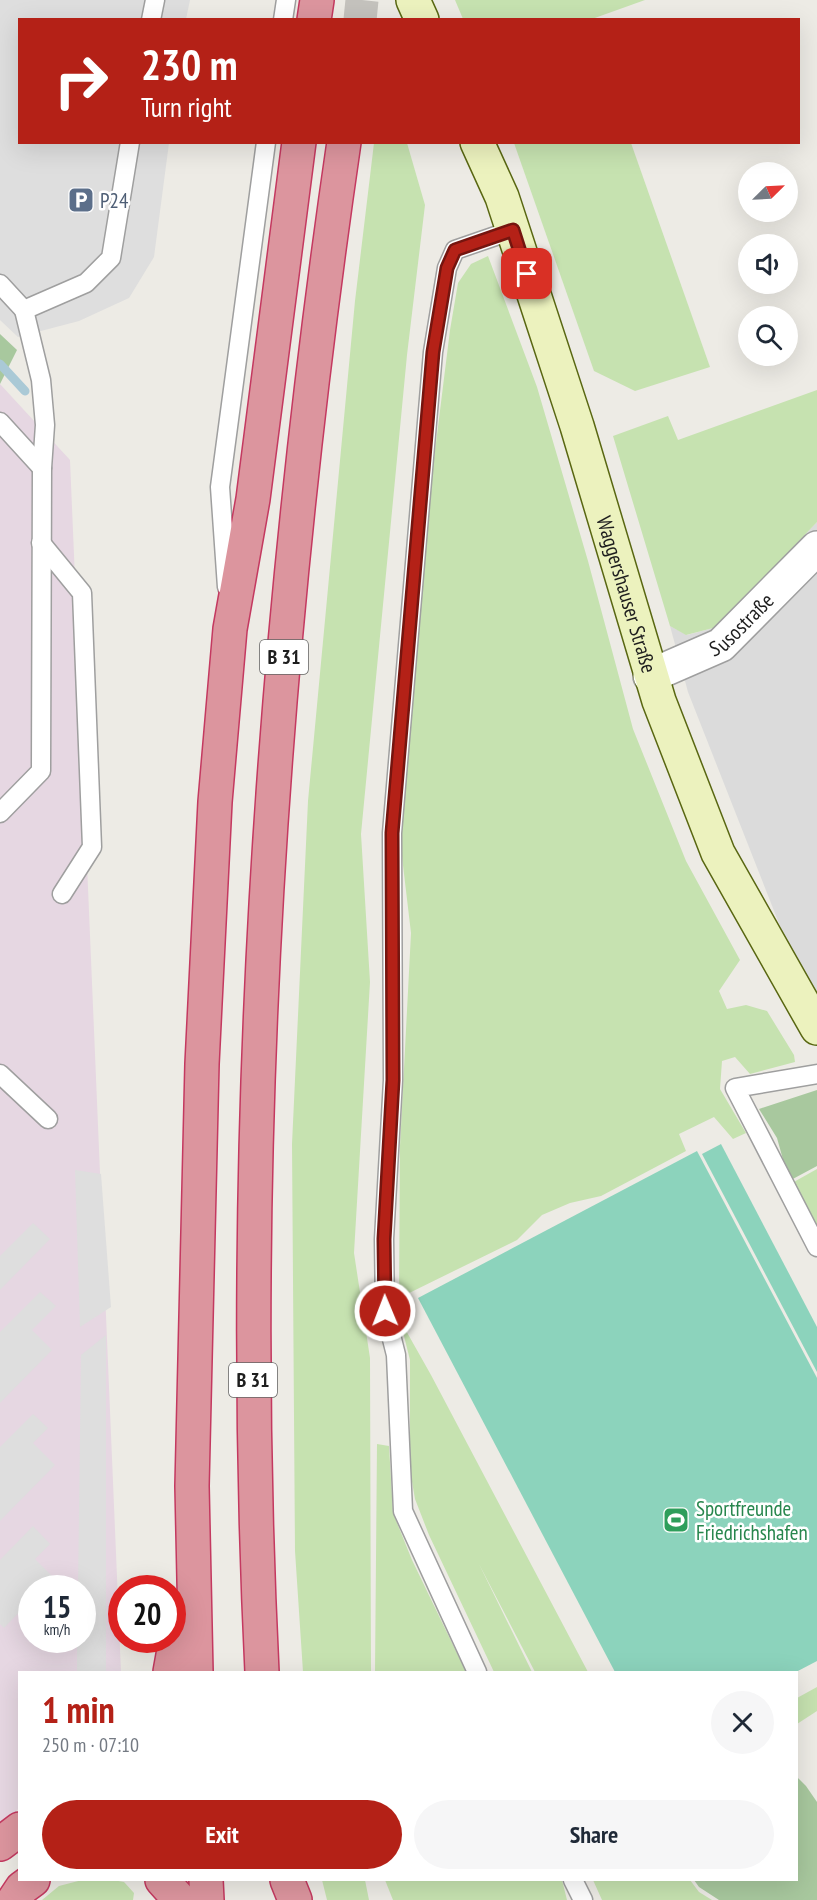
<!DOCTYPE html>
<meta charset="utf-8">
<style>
body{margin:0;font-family:"PT Sans Narrow",sans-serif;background:#f6f6f7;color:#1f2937;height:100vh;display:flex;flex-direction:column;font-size:22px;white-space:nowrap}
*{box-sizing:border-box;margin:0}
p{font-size:20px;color:#747a83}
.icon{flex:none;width:33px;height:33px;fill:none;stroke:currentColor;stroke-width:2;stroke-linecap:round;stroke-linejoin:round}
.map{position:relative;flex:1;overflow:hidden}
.side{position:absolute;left:18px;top:1671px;width:780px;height:210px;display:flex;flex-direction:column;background:#fff;border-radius:0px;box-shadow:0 6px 24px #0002}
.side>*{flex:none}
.hud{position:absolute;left:18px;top:18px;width:782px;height:126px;border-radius:0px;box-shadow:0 6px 24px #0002;background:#b42117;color:#fff;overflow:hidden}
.needle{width:39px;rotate:66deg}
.controls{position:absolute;left:738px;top:162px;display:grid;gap:12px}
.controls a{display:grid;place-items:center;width:60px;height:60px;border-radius:50%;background:#fff;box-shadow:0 6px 24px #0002;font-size:30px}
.speed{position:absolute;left:18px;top:1575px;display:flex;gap:12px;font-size:30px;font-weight:700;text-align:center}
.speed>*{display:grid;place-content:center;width:78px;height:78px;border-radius:50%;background:#fff;box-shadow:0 6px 24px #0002;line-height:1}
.speed small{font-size:15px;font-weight:400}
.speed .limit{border:9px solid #d22;background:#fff;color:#111}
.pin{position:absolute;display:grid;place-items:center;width:51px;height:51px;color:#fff;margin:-26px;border-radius:12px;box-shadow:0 3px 9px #0006}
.me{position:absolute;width:66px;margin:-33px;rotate:359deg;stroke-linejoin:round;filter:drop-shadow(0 0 4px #0008)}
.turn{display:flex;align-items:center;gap:21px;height:126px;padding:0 24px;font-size:27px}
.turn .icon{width:78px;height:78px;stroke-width:2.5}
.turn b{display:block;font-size:42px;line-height:51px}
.round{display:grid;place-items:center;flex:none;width:63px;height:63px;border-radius:32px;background:#f6f6f7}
.headline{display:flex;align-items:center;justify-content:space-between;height:102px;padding:0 24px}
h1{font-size:36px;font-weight:800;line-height:45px;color:#b42117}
.primary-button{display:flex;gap:12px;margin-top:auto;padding:12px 24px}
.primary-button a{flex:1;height:69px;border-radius:36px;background:#b42117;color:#fff;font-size:24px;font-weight:800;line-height:69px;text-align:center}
.primary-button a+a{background:#f6f6f7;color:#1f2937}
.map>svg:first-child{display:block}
.residential{fill:#dbdbdb}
.industrial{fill:#e6d7e2;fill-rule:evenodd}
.grass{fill:#c6e2b0}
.forest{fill:#a8c89e}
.pitch{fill:#8cd3bc}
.parking{fill:#dedede}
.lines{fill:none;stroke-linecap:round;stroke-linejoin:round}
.stream{stroke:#aac9d6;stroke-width:9}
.highway-tunnel{stroke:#c4c2bd;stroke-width:33;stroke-dasharray:33 16;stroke-linecap:butt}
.lane-casing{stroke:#9f9f9f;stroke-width:21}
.street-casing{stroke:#9f9f9f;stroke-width:36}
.secondary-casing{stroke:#596712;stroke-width:36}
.highway-casing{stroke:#c43960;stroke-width:36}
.lane{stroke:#fff;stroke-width:18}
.street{stroke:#fff;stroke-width:33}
.secondary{stroke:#ecf2be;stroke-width:33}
.highway{stroke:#dc959e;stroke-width:33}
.route-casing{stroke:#75150f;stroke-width:15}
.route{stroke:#b42117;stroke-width:10}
.labels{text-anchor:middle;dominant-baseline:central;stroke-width:5;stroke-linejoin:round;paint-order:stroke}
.shield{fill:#fff;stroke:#626262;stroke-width:1.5}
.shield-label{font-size:20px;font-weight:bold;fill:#1e1e1e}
.service-label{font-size:21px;fill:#4e5e75;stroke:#fff;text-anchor:start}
.street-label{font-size:21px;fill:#1e1e1e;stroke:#fff}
.leisure-label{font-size:21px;fill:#27864d;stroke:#fff;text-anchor:start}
</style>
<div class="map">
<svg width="817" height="1900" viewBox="0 0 817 1900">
<rect width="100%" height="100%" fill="#edebe5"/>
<polygon class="residential" points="817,522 817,1020 688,692 670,626 687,635 717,627"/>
<path class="industrial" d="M0,384L70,460L121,1672H20L19,1808L0,1830ZM32,1588H82V1640H32Z"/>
<g class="grass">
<polygon points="455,0 645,0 592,19 463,19"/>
<polygon points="374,143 407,143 425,205 407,355 361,834 370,982 354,1253 370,1358 371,1672 303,1672 295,1551 292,1144 308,801 355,301"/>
<polygon points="514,143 631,143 710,367 635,391 594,371"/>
<polygon points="488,256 537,387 588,561 633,729 686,861 740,960 719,991 727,1009 746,1005 767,1011 794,1055 795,1062 750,1074 735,1057 722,1061 720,1089 746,1133 733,1139 714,1117 679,1134 686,1151 601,1196 570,1203 542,1215 517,1240 399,1298 400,1146 411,933 400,840 417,632 432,475 450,330 458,283 471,264"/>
<polygon points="817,390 817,522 717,627 686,635 670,626 613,436 668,416 678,440"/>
<polygon points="817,1169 817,1230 792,1183"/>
<polygon points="400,1320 431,1375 588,1672 535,1672 479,1564 532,1672 494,1672 429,1535 415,1499 410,1470 410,1360"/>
<polygon points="377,1444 389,1446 393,1513 412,1560 466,1672 375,1672"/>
<polygon points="817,1687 817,1711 797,1724 797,1698"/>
<polygon points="82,1880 113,1880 124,1882 134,1893 133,1900 42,1900 59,1886"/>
<polygon points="322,1880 365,1880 369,1900 327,1900"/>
<polygon points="385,1880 562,1880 567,1900 393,1900"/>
<polygon points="593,1880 690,1880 699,1892 712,1900 602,1900"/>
</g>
<g class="forest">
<polygon points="0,334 17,350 0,384"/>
<polygon points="817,1090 817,1166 789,1181 777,1138 759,1109"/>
<polygon points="797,1777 806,1786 817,1802 817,1900 719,1900 699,1887 694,1880 796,1880"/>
</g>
<g class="pitch">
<polygon points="721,1144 817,1327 817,1372 702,1154"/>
<polygon points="697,1151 817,1378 817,1661 796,1672 615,1672 418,1298"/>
</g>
<g class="parking">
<polygon points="0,0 190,0 186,19 20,20 20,142 169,143 154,257 129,298 79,321 18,337 0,320"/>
<polygon points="75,1170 101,1174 111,1307 80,1327"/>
<polygon points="33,1223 50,1239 0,1290 0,1256"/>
<polygon points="40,1292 56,1306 32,1330 52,1350 0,1403 0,1332"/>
<polygon points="106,1335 106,1672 77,1672 77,1640 82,1640 82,1588 78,1588 81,1355"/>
<polygon points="33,1414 48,1428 33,1443 55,1465 0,1521 0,1447"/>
<polygon points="33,1526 50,1544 35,1559 54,1578 43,1588 32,1588 31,1600 4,1628 0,1624 0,1560"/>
</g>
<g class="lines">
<polyline class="stream" points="0,364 25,391"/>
<polyline class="highway-tunnel" points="360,20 362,0"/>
<g class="lane-casing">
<g id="lane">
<polyline points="151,20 155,0"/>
<polyline points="283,20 286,0"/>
<polyline points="0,284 24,310 86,283 111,258 130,142"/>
<polyline points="0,422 42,468"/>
<polyline points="41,543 82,593 92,847 62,894"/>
<polyline points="227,587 220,487 266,142"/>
<polyline points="0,813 41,771 42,468 45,425 41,380 24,310"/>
<polyline points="0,1074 48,1119"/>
<polyline points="817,1074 735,1088 817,1247"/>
<polyline points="477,1672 403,1511 396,1355 385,1311 384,1239 393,1080 392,833 433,352 447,268 455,250 513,230"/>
<polyline points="573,1880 583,1900"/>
</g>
</g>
<g class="street-casing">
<g id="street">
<path id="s1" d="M650,676L721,645L817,548"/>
</g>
</g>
<g class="secondary-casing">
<g id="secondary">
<polyline points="413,0 422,20"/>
<path id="s2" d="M477,142L502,197L577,426L659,701L718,853L817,1028"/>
</g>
</g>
<g class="highway-casing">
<g id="highway">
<polyline points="314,20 317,0"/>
<polyline points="170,1672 179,1622"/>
<polyline points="196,1672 192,1486 202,1064 215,802 230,629 253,499 299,142"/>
<path d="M262,1672C237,1161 270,649 344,142"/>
<polyline points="0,1844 20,1829"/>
<polyline points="162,1880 180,1900"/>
<polyline points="206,1880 207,1900"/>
<polyline points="287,1880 295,1900"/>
<polyline points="14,1900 22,1888 33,1880"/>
</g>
</g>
<use href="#lane" class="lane"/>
<use href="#street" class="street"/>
<use href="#secondary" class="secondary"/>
<use href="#highway" class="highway"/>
</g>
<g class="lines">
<g class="route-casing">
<polyline id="route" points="385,1311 384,1239 393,1080 392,833 433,352 447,268 455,250 513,230 527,274"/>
</g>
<use href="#route" class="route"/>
</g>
<defs>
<g id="parking-square" transform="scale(1.35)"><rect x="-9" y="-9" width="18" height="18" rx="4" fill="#5c6f8a" stroke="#fff"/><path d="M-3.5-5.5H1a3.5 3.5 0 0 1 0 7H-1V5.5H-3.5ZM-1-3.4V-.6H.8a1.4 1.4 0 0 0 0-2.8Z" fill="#fff"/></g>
<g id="stadium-square" transform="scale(1.35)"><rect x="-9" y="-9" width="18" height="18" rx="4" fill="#2e9e5b" stroke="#fff"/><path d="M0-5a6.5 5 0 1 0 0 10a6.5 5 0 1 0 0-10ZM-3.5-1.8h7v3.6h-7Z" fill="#fff"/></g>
</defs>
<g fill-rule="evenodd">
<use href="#parking-square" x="81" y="200"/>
<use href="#stadium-square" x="676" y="1520"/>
</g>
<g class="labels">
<g class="shield">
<rect x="260" y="640" width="48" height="34" rx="4.5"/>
<rect x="229" y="1363" width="48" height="34" rx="4.5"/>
</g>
<g class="shield-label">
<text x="284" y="657">B 31</text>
<text x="253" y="1380">B 31</text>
</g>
<g class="service-label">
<text x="100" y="200">P24</text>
</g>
<g class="street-label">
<text stroke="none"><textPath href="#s2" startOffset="477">Waggershauser Straße</textPath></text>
<text stroke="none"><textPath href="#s1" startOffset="106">Susostraße</textPath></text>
</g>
<g class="leisure-label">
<text x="696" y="1508">Sportfreunde<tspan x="696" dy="24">Friedrichshafen</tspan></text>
</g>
</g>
</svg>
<div class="controls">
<a><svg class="needle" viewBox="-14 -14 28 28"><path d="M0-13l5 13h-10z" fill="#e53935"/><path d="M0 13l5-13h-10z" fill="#747a83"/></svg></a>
<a><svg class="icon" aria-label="sound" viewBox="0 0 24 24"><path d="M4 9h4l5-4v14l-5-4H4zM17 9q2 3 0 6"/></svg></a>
<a><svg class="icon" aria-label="search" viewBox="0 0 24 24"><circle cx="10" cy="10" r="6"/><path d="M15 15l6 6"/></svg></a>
</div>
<div class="speed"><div>15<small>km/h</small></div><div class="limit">20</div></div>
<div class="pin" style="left:527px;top:274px;background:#d93025"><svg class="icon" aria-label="arrive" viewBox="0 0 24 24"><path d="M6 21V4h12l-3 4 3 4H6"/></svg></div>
<svg class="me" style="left:385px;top:1311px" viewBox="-20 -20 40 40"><circle r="17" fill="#b42117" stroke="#fff" stroke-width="3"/><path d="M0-11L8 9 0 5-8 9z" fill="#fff"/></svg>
<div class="hud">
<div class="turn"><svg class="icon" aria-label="right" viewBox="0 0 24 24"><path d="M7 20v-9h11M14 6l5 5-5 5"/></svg><div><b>230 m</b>Turn right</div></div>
</div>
<section class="side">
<div class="headline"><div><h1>1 min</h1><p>250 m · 07:10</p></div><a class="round"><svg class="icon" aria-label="close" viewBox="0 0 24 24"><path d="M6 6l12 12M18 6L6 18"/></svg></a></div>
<div class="primary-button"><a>Exit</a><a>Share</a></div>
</section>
</div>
